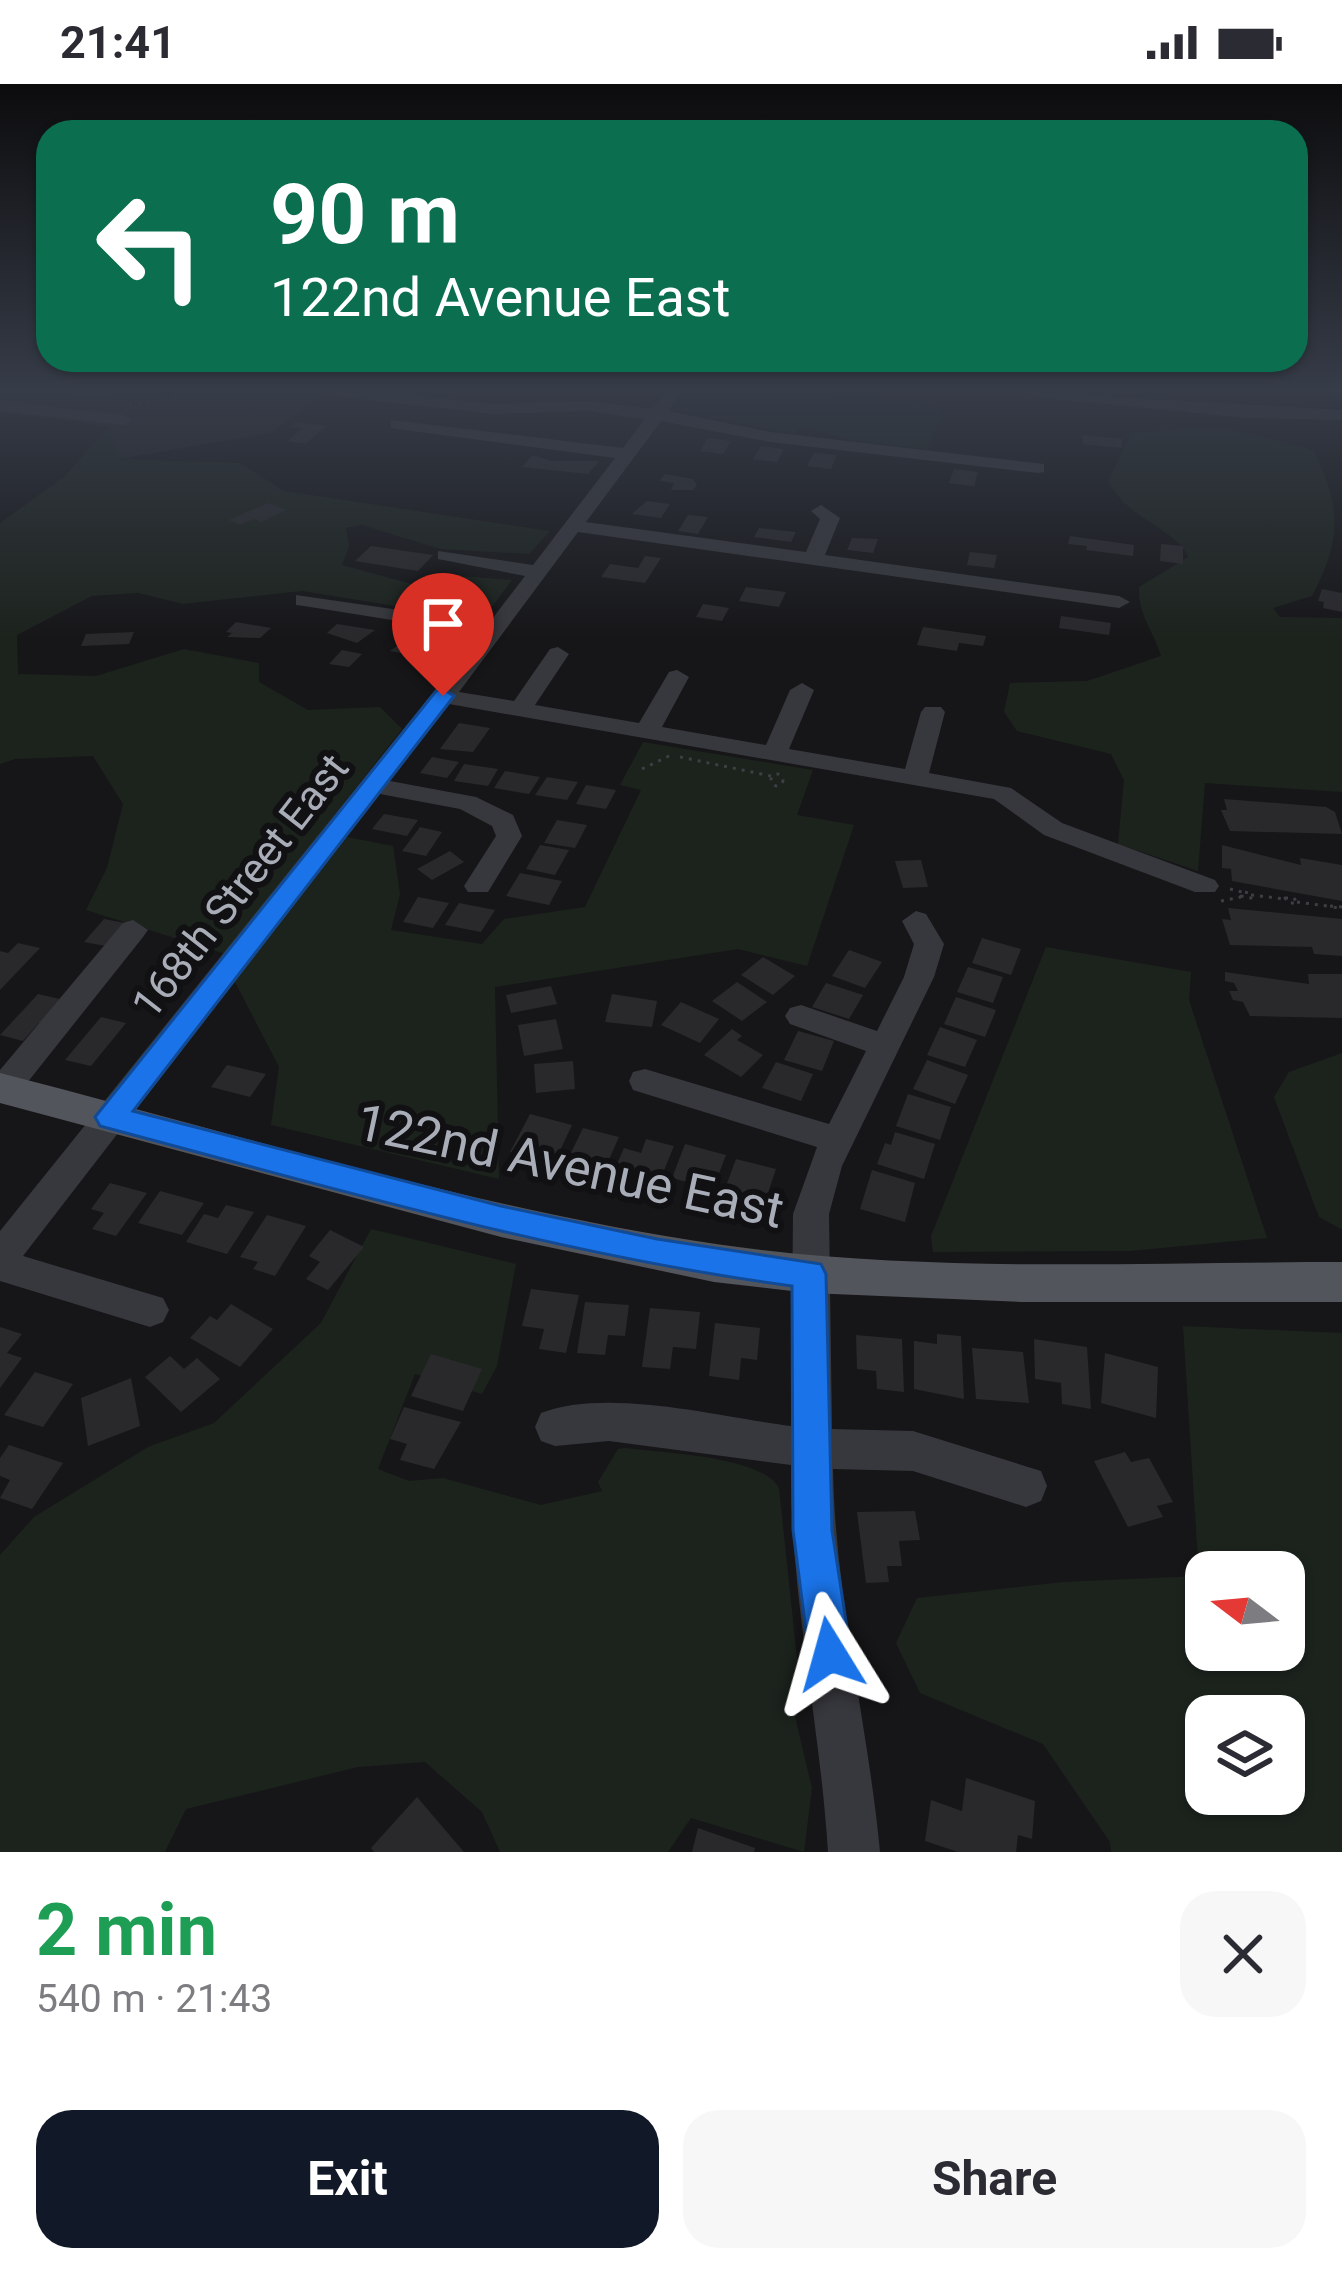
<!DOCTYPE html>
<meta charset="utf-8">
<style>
body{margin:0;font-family:Roboto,sans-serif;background:#f7f7f7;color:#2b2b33;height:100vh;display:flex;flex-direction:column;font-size:45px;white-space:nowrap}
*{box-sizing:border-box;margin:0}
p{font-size:39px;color:#7c7c81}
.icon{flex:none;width:66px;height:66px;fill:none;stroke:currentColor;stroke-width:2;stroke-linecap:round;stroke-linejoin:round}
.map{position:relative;height:1768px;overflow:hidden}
.sheet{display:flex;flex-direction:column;background:#fff;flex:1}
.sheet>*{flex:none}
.guide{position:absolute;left:36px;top:36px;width:1272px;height:252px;border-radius:36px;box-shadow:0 3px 9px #0004;background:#0b6e4f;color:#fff;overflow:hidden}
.needle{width:78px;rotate:286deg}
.tools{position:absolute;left:1185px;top:1467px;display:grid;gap:24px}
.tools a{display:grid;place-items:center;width:120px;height:120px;border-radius:24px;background:#fff;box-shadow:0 3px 9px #0004;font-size:60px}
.pin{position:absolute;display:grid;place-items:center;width:102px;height:102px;color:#fff;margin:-123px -51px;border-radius:50% 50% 50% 0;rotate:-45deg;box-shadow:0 0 12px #0007}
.pin .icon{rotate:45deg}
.me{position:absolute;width:132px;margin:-66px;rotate:352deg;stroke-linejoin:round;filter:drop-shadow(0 0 9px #0008)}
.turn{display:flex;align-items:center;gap:42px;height:252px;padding:0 36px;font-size:54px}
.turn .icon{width:156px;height:156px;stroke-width:2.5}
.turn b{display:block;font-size:84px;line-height:102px}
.round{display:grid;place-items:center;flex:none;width:126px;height:126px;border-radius:36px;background:#f7f7f7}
.overview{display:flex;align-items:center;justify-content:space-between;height:204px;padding:0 36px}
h1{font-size:72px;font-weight:700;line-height:90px;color:#1e9e55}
.cta{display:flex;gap:24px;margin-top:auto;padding:24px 36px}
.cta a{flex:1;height:138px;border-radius:36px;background:#111827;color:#fff;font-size:48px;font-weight:700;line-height:138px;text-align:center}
.cta a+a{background:#f7f7f7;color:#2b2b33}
.status{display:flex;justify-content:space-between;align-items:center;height:84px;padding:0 60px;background:#fff;direction:ltr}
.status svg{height:33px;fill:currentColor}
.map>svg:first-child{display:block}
.built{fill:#222225}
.green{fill:#1c231d;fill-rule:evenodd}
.building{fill:#29292c}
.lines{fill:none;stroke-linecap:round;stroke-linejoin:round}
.path{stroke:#3d3f44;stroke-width:3;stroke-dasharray:3 6;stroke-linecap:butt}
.minor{fill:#37383d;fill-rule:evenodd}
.major{fill:#53555c;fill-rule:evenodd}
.route{fill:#1a73e8;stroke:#114b97;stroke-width:3}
.labels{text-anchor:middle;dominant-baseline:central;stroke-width:12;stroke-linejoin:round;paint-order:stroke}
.street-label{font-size:42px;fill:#a8adb8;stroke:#111113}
.near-street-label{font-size:51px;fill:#a8adb8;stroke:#111113}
</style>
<div class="status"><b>21:41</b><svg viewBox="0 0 49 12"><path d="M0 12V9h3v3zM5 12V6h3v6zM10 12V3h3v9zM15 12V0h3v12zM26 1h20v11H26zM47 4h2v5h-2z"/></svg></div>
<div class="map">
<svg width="1342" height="1768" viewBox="0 0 1342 1768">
<rect width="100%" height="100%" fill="#161618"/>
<polygon class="built" points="0,308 325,308 271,349 119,375 109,342 0,328"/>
<g class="green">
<polygon points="685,308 809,308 944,323 927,365 854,357 801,342 793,350 678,326"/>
<polygon points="109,342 120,375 240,379 284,407 550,447 529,470 440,465 362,441 346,444 349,463 342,481 423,503 461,492 512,496 482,536 302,507 183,520 138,509 92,512 17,551 18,590 96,592 184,565 259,579 259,598 308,626 380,623 402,645 225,870 86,826 107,784 123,720 93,672 15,675 0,680 0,439 64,393"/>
<path d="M1218,342L1313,366C1342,424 1342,455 1312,512L1273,524L1280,533L1342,534V708L1205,699L1198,787L1118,760L1124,696L1111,670L1017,647L1004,628L1010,599L1087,597L1161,572C1153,545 1138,532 1139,503L1188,473C1176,444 1129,437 1108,397L1132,349Z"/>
<polygon points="643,658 813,686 797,731 854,741 807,882 738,865 495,903 499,1095 271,1041 279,983 234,896 347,753 393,762 400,810 391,846 482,860 504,835 585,823 641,706 620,701"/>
<polygon points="1046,863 1191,888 1189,916 1267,1154 1130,1167 933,1168 931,1152"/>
<polygon points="1342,969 1342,1145 1341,1145 1319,1133 1274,1013 1289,988"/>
<path d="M371,1145L516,1180L497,1282L482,1310L415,1290L378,1385L409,1397L443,1394L541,1421L602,1407L598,1398L618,1365L626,1364C662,1369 762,1372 779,1404L800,1603L792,1620L812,1704L804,1768L691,1734L668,1768H500L482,1728L425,1678L358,1683L186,1725L165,1768H0V1471L34,1433L148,1363L214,1339L321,1239Z"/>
<path d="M1183,1242L1342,1249V1768H1111L1110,1758L1043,1660L920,1609L896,1559L917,1514L1063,1498L1199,1492ZM1206,1488H1284V1566H1206ZM1206,1632H1284V1710H1206Z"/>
</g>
<g class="building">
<polygon points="69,308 154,308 154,310 73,321"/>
<polygon points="297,338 326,342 305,360 287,357 303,344 291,343"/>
<polygon points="1082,351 1122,355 1122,364 1083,360"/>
<polygon points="708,354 731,357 723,370 700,367"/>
<polygon points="761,362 784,365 777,378 753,375"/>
<polygon points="814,369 837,371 831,385 807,382"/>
<polygon points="533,371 550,377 599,377 588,390 522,383"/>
<polygon points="954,385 978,388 974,402 949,399"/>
<polygon points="665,390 693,395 697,401 693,406 671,406 674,399 659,397"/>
<polygon points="647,417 670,420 661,434 632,430"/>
<polygon points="268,419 286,426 261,438 254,435 240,441 229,436"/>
<polygon points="688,431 708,433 698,450 678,447"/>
<polygon points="759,444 796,448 791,458 754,453"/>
<polygon points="1070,452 1134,461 1133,472 1086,466 1087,462 1068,460"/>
<polygon points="852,454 878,455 873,469 847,466"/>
<polygon points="1161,460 1183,462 1183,480 1160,477"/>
<polygon points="371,462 433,471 418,487 355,477"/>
<polygon points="970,468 997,471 994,484 967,481"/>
<polygon points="645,472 661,474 645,499 601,493 610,480 638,484"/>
<polygon points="746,503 786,508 779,523 739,517"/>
<polygon points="1322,505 1342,509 1342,528 1323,524 1324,518 1318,517"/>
<polygon points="703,520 729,524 722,537 696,533"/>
<polygon points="1061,532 1111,539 1109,551 1059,544"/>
<polygon points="236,538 271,544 260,554 227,553 232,549 226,548"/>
<polygon points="337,540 375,546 357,559 327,549"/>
<polygon points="923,543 943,546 986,552 983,562 959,559 957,567 917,561"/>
<polygon points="134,548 129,560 81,562 86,550"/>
<polygon points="410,553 434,557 415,572 390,567"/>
<polygon points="342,566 362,570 349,583 329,580"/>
<polygon points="459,639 490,644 473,668 440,665"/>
<polygon points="432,673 459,678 447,694 420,689"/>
<polygon points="464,680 498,685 488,702 454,697"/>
<polygon points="505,687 540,693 529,710 494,704"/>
<polygon points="547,693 578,698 567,716 535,711"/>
<polygon points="586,701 616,706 606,725 576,720"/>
<polygon points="1224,715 1326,723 1335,728 1342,750 1230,747 1221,726 1227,726"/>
<polygon points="384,730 418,736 407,752 372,745"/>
<polygon points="557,736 587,741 575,764 544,759"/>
<polygon points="420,743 442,748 426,772 402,767"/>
<polygon points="540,761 569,766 555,791 526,785"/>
<polygon points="1222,761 1301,781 1300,774 1342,781 1342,817 1232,797 1231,785 1222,784"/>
<polygon points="450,767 464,778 432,796 417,785"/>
<polygon points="921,776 928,803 903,804 895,777"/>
<polygon points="520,789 562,797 549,821 506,812"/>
<polygon points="418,813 449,819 433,844 403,838"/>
<polygon points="459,819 495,826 481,848 445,841"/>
<polygon points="1228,824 1342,835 1342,872 1314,870 1312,863 1230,861 1222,835 1231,836"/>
<polygon points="104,835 125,839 106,862 84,858"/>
<polygon points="982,854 1021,865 1011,891 972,879"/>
<polygon points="18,859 40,864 0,906 0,867 8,869"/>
<polygon points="849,866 882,878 865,904 832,892"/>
<polygon points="763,873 795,892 773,911 741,891"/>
<polygon points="968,883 1003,893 993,919 957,908"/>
<polygon points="1225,888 1309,900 1308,890 1342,890 1342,934 1250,932 1243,918 1233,916 1229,907 1238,907 1234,899 1225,897"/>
<polygon points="737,898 767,918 742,937 712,917"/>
<polygon points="826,899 863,911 849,935 812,923"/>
<polygon points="551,902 557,920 511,929 506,911"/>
<polygon points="38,910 60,915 46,941 39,939 23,957 0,951"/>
<polygon points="612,910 657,917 652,943 605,938"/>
<polygon points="956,913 996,926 985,953 944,940"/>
<polygon points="681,918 719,935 700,959 661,941"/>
<polygon points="101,933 126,939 91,982 65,976"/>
<polygon points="556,935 563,965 524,972 518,941"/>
<polygon points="940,943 977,956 965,983 927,971"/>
<polygon points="732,945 742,952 737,956 763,971 741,993 704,971"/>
<polygon points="798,947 834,957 822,987 784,976"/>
<polygon points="927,976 968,991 955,1020 913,1005"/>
<polygon points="573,977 575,1005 536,1009 534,980"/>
<polygon points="776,978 813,990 801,1017 762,1004"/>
<polygon points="227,981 266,990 250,1013 211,1003"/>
<polygon points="908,1010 951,1023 940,1056 896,1042"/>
<polygon points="530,1030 572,1041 557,1073 527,1065 524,1071 510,1068"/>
<polygon points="583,1044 619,1053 603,1089 566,1079"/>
<polygon points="895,1048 935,1060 924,1095 877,1080 885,1059 891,1061"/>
<polygon points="646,1055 674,1062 658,1101 613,1089 624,1064 641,1069"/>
<polygon points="685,1060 726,1071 713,1105 672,1094"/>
<polygon points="736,1075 776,1085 764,1121 723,1110"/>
<polygon points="872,1086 915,1099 905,1138 860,1125"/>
<polygon points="110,1099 147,1109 116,1152 92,1145 104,1129 91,1125"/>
<polygon points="160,1107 204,1119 182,1151 138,1139"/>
<polygon points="226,1121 254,1128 227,1170 186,1158 204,1130 218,1134"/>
<polygon points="267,1131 306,1142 275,1192 253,1185 258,1178 240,1173"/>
<polygon points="330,1146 364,1163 328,1206 306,1195 320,1178 309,1172"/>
<polygon points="531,1205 579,1211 566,1269 539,1265 544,1245 522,1242"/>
<polygon points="585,1218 629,1221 625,1252 608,1251 605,1271 577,1269"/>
<polygon points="231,1220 273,1245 240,1283 190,1254 210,1232 217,1236"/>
<polygon points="650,1224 700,1228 696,1265 673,1263 670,1285 642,1283"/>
<polygon points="715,1239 760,1244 757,1276 741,1274 739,1296 709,1292"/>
<polygon points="0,1243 22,1250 7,1269 22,1274 0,1304"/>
<polygon points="937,1250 961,1252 964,1315 914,1305 914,1257 937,1260"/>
<polygon points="856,1251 902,1255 904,1308 877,1305 876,1287 857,1285"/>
<polygon points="1034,1255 1087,1263 1091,1325 1062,1320 1061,1299 1035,1295"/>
<polygon points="972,1264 1023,1268 1029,1319 976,1315"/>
<polygon points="1105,1269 1158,1283 1156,1334 1101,1319"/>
<polygon points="431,1270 482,1285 463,1327 411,1312"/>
<polygon points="170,1272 184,1285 197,1274 220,1295 181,1328 145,1293"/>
<polygon points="35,1288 73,1300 43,1343 4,1331"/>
<polygon points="131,1294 140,1342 88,1362 81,1314"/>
<polygon points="404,1323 461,1338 434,1385 400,1376 407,1360 390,1355"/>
<polygon points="9,1361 63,1379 32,1425 0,1414 10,1396 0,1392 0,1374"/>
<polygon points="1125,1368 1131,1378 1149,1374 1173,1418 1157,1422 1163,1433 1128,1443 1094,1377"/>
<polygon points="915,1427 920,1456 899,1457 902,1482 887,1482 889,1498 866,1499 857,1428"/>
<polygon points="966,1694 1035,1717 1032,1755 1018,1751 1016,1768 958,1768 925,1757 931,1716 962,1727"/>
<polygon points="417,1713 464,1768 374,1768 371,1764"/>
<polygon points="698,1744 755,1764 754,1768 692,1768"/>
</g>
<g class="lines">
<g class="path">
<polyline points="129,321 213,308"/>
<polyline points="680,673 771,692"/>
<polyline points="642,685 671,671"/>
<circle cx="777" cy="696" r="6"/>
<polyline points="1230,805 1242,808"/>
<polygon points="1245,808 1251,810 1251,814 1241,812"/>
<polyline points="1251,811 1285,815"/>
<polygon points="1285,814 1294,814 1297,819 1289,819"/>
<polyline points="1221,817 1241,813"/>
<polyline points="1297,818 1327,822"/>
<polyline points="1342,823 1329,822 1342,825"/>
</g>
<g class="minor">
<polygon points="335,308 383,308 493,320 587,317 652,325 666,308 682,308 668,327 770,348 1044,380 1044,388 1038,389 770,358 661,337 586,438 806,468 820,435 811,427 821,421 840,434 825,471 1119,512 1130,518 1119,524 578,448 459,608 514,617 550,565 558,563 569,570 535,621 639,639 669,588 677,586 689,593 662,643 766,661 790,606 802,599 814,606 789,665 905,685 921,628 925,623 941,623 945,628 929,689 1011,704 1062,739 1215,796 1219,802 1215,808 1195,808 1044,751 994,715 449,620 390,697 476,713 513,731 522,752 488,808 468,808 464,802 496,752 492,742 460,725 380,710 23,1172 163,1214 169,1226 163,1238 150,1243 0,1197 0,1147 480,550 304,522 296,521 296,511 489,539 525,492 438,475 438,467 533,481 615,374 397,345 391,344 391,336 623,364 645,335 587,327 493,330 343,313"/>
<polygon points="1027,308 1342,326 1342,336 1248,334 1035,313"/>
<polygon points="0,317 124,331 132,336 124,341 0,327"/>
<path d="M916,827L926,830L944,860L934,893L842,1082L829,1130L832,1345L913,1347L1041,1387L1047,1402L1041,1417L1026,1423L913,1387L833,1385C835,1513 868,1640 880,1768H828C820,1639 790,1511 791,1381L609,1357L555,1362L541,1357L535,1343L541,1329C608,1303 720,1333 791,1342L793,1130L817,1063L633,1006L629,997L633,988L645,985L829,1040L866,967L790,940L785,932L790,924L801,921L877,947L904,893L914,860L902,837Z"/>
<polygon points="133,836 148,846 143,853 15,1014 0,1017 0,986 123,839"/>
</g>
<path class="major" d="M0,989C234,1049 477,1125 716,1160C919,1190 1136,1178 1342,1178V1218H1022L809,1209L714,1198L501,1153L0,1019Z"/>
</g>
<linearGradient id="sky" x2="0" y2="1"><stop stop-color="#0c0c0d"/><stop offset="0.55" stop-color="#363c48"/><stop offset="1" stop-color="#363c48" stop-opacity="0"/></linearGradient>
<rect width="1342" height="555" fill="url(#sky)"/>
<path class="route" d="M443,605L454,612L451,616L133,1027L501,1122L657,1155L821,1180L826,1190L832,1446L851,1570L845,1585L830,1591L815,1585L809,1570L793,1446L792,1202C560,1171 337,1105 111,1045L100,1042L95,1033L436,607Z"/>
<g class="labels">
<g class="street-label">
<text transform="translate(240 802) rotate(-52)">168th Street East</text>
</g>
<g class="near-street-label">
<text transform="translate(570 1082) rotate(12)">122nd Avenue East</text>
</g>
</g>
</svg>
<div class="tools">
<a><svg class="needle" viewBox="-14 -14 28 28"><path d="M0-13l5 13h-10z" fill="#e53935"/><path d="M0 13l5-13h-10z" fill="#7c7c81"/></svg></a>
<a><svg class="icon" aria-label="layers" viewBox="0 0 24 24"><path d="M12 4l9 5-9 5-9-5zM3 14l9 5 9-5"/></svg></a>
</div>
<div class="pin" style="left:443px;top:612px;background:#d93025"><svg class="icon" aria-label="arrive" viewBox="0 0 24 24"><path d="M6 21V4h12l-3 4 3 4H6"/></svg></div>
<svg class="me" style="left:830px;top:1570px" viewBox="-20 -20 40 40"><path d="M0-17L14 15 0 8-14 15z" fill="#1a73e8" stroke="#fff" stroke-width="4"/></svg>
<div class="guide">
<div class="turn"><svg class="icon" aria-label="left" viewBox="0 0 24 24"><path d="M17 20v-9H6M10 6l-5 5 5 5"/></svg><div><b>90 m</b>122nd Avenue East</div></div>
</div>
</div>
<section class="sheet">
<div class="overview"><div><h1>2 min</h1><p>540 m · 21:43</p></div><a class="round"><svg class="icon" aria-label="close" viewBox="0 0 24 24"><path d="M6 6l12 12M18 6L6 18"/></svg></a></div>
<div class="cta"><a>Exit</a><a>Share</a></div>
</section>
